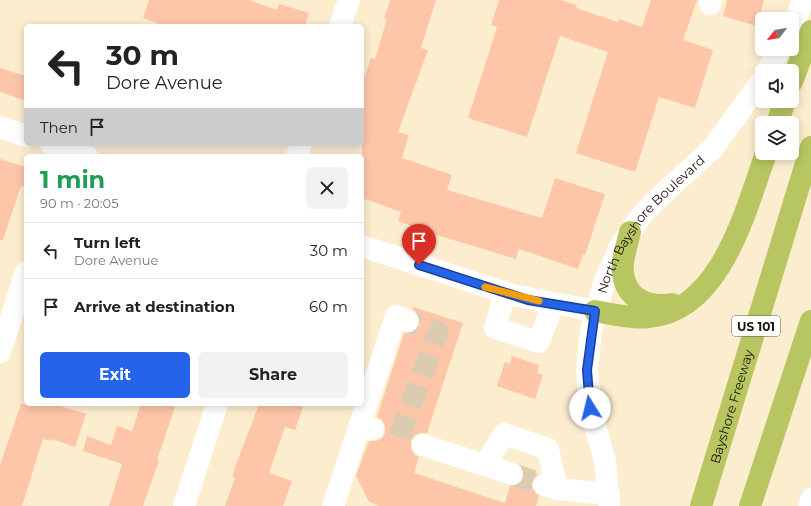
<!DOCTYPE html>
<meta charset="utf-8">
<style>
body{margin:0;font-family:Montserrat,sans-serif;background:#f2f2f2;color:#222;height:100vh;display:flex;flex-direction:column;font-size:15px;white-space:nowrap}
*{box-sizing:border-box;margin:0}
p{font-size:13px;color:#767676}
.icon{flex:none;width:22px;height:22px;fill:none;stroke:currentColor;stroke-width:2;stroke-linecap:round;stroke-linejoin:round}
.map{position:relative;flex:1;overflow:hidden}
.drawer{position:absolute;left:24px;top:154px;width:340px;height:252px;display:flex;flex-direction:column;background:#fff;border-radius:6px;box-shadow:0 2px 10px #0003}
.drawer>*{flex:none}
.top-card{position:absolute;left:24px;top:24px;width:340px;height:122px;border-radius:6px;box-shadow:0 2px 10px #0003;background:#fff;color:#222;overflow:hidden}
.needle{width:26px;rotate:239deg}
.buttons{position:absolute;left:755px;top:12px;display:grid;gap:8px}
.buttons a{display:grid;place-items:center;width:44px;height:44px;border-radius:6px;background:#fff;box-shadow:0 2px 10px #0003;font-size:20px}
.pin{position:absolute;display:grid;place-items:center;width:34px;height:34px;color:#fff;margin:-41px -17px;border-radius:50% 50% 50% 0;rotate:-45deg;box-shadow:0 0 4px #0007}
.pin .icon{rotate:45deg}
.me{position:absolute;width:44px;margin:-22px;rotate:351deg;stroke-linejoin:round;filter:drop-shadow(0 0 3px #0008)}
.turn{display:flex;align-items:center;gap:14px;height:84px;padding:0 16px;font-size:18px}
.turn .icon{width:52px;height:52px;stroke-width:2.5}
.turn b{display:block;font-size:28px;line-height:34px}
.then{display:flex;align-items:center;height:38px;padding:0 16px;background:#0003;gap:8px;font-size:15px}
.round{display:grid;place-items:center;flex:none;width:42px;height:42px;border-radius:6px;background:#f2f2f2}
.head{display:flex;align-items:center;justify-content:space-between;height:68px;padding:0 16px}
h1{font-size:24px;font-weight:700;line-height:30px;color:#1e9e55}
.cta{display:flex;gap:8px;margin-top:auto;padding:8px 16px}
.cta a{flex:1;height:46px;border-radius:6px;background:#2563eb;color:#fff;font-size:16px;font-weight:700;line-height:46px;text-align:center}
.cta a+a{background:#f2f2f2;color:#222}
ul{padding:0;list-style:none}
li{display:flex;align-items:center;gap:12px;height:56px;padding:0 16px;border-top:1px solid #e0e0e0}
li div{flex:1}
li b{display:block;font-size:15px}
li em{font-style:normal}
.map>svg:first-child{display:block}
.building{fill:#fec6a9}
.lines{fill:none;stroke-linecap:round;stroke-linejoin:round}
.minor-tunnel{stroke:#dbccb1;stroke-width:22;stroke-dasharray:22 11;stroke-linecap:butt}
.minor{stroke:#fff;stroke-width:22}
.highway{stroke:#b7c661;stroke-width:22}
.route-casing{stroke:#184099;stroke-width:10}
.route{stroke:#2563eb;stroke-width:7}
.slow{stroke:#f59e0b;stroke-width:7}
.labels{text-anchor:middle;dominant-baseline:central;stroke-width:3;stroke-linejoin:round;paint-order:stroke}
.shield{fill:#fff;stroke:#5f5a54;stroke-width:1}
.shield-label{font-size:12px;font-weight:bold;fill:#1a140a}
.street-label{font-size:13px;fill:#1a140a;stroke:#fff}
</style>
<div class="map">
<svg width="811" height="506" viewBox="0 0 811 506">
<rect width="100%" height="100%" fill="#fdedcf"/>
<g class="building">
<polygon points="149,0 248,0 277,10 279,4 309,13 305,26 165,26 143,18"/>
<polygon points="390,0 436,0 421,48 428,50 398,132 409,135 402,158 452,175 447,190 542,218 555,178 605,194 585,255 583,254 578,269 519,249 516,259 440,236 398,221 401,212 362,198 362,85 371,58 375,59 387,19 384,18"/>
<polygon points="499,0 561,0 577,5 576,8 618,22 619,19 642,27 651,0 697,0 683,40 713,50 695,108 659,97 635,172 576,153 608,52 560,36 527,137 468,118 497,27 491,25"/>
<polygon points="727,0 764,0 757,26 723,16"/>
<polygon points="0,68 26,76 26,101 0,92"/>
<polygon points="0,159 26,167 26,188 21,186 3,240 0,240"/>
<polygon points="413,307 463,323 427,433 420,433 414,436 411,441 411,448 414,454 419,457 414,473 505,503 510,486 520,484 524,478 524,470 538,475 532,482 532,488 539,496 536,506 380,506 369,502 356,476 369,441 376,441 382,438 385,433 385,426 382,420 377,417 404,333 410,333 415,331 420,325 420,319 418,313 412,309"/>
<polygon points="512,356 539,365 537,373 543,375 535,399 497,386 505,362 510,364"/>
<polygon points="21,404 54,404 86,414 75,447 52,439 52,441 43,439 22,506 0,506 0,465"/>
<polygon points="141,404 176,404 157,460 159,461 143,506 109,506 122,464 83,451 87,436 111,445 117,426 132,431"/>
<polygon points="259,404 304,404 295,430 285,427 269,473 292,481 283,506 225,506 235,478 232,477 237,462"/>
</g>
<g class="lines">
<g class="minor-tunnel">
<polyline points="399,437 438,332 408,321"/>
<polyline points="512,474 544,485"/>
</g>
<g class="minor">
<polyline points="710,4 711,0"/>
<polyline points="340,26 349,0"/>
<polyline points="792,28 803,0"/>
<polyline points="767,71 780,49"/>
<polyline points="0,127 26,136"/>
<polyline points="51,144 87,156"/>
<polyline points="297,156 301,144"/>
<polyline points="362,246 512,295 595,311"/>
<polyline points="505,293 495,328 539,342 553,304"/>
<polyline points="0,352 26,272"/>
<polyline points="373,429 360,425 396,316 408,321"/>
<polyline points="423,445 512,474"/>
<polyline points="485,465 504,434 548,449 557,489"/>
<polyline points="544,485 557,489 609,494"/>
<polyline points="184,506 217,404"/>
<polyline points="333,506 360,425"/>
<path id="s1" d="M609,506L605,461L590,408L587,370L591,330L605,280L620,247L641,216L654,202L713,148L762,80"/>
<polyline points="809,506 811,499"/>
</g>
<g class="highway">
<polyline points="792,82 811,31"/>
<polyline points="777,123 785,101"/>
<path d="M630,232C627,245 621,261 623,274C627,300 649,308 672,304"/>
<path d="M595,311C613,314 631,319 649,317C721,311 746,209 766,153"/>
<path id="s2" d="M701,506L811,147"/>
<polyline points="750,506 811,321"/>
</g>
</g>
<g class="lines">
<g class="route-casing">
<polyline id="route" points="419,265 528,300 595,311 587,370 590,408"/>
</g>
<use href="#route" class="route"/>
<polyline class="slow" points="485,287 539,301"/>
</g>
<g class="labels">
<rect class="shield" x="732" y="316" width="48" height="20" rx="3"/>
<g class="shield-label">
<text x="756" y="326">US 101</text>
</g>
<g class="street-label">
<text stroke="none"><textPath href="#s1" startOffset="303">North Bayshore Boulevard</textPath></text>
<text stroke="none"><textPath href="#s2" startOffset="104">Bayshore Freeway</textPath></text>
</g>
</g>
</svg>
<div class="buttons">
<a><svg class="needle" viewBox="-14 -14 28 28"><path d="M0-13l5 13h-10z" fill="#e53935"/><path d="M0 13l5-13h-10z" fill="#767676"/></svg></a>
<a><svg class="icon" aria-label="sound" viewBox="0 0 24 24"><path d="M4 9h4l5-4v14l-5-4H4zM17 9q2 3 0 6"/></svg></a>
<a><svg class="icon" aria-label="layers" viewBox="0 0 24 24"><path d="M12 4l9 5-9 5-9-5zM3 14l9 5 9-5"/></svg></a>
</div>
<div class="pin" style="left:419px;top:265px;background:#d93025"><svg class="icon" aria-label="arrive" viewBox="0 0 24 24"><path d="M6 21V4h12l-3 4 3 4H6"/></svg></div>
<svg class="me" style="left:590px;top:408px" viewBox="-20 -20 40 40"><circle r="19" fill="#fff"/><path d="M0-13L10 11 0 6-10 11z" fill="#2563eb"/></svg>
<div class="top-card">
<div class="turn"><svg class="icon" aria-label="left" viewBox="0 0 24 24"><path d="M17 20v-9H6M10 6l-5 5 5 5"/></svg><div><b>30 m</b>Dore Avenue</div></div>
<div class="then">Then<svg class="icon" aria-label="arrive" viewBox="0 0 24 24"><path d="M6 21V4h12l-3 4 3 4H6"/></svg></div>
</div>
<section class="drawer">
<div class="head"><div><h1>1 min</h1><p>90 m · 20:05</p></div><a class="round"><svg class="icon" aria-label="close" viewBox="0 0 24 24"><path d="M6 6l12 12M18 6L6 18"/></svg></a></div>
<ul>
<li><svg class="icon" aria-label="left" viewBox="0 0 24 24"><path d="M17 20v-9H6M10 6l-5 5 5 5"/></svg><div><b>Turn left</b><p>Dore Avenue</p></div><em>30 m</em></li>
<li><svg class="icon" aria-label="arrive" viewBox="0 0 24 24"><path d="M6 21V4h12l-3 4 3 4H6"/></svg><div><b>Arrive at destination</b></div><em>60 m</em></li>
</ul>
<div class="cta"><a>Exit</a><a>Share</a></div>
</section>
</div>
